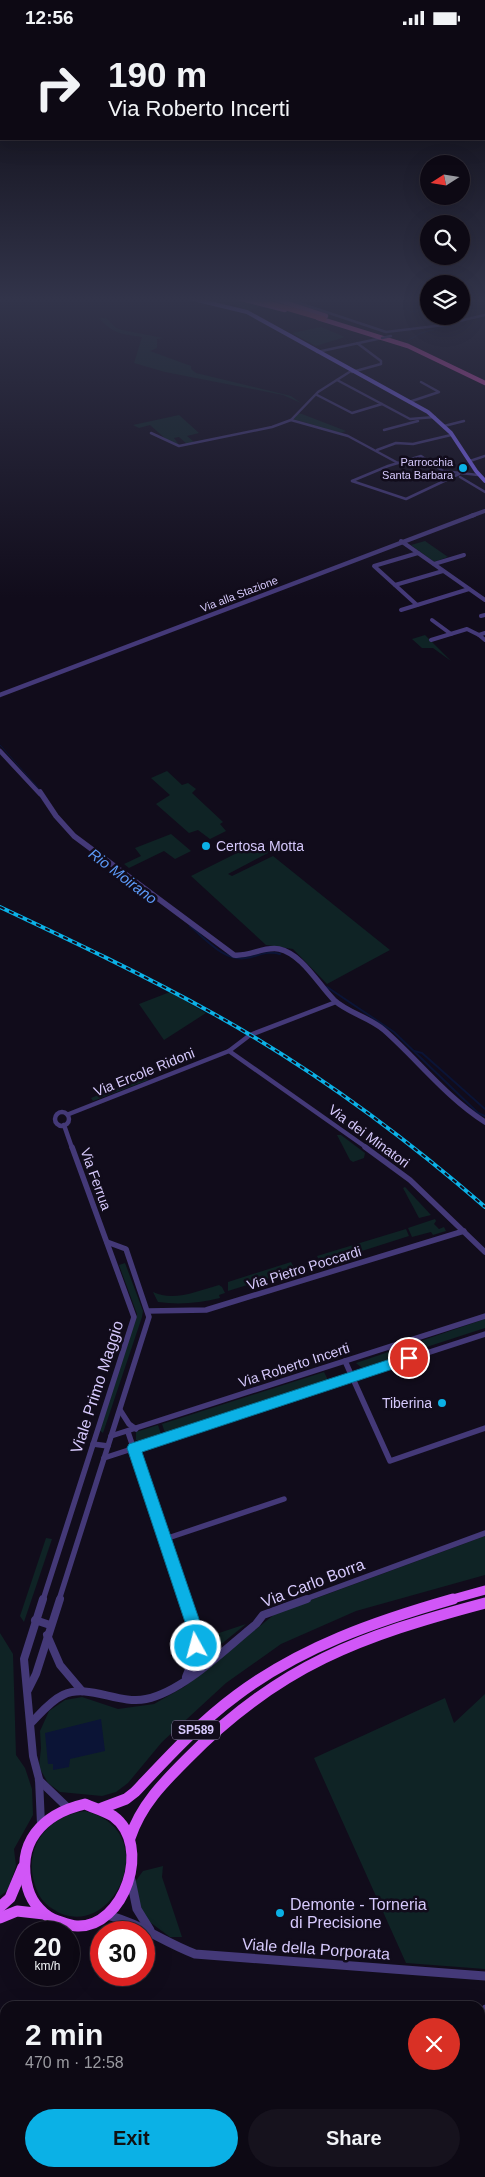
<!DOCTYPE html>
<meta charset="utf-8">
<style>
body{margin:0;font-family:Arial,sans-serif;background:#16121d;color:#f1f3f6;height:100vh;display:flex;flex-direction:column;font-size:19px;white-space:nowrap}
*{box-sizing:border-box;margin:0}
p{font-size:16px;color:#9a9aa0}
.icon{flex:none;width:28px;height:28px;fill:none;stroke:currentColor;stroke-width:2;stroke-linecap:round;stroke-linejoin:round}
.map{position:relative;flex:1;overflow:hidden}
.drawer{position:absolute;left:0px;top:1966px;width:485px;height:176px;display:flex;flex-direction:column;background:#0d0914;border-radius:15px 15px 0 0;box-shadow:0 5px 20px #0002,0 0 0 1px #2d2a34}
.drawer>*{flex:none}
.hud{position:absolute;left:0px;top:0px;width:485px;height:105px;box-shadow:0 5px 20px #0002,0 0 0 1px #2d2a34;background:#0d0914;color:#f1f3f6;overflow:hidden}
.needle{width:32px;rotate:258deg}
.buttons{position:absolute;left:420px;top:120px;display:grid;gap:10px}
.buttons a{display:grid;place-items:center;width:50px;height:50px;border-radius:50%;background:#0d0914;box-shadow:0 5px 20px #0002,0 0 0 1px #2d2a34;font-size:25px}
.speed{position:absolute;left:15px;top:1886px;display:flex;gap:10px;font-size:25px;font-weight:700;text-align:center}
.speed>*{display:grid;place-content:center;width:65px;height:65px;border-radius:50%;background:#0d0914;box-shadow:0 5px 20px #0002,0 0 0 1px #2d2a34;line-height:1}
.speed small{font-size:12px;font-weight:400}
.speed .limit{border:8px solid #d22;background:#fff;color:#111}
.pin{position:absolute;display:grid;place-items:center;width:42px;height:42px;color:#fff;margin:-21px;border:2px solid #fff;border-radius:50%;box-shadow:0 1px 5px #0007}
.me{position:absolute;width:55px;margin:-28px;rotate:353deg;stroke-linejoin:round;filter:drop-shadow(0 0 4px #0008)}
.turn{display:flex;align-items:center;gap:18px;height:105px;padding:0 25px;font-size:22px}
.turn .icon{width:65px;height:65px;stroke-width:2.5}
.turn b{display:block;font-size:35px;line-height:42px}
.round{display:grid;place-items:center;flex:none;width:52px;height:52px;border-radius:26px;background:#16121d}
.headline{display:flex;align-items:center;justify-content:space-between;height:85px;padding:0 25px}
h1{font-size:30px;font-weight:700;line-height:38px}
.cta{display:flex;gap:10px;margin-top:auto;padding:10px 25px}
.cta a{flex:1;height:58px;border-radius:30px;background:#0bb1e6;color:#111;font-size:20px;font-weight:700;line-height:58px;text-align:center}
.cta a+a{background:#16121d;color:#f1f3f6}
.status{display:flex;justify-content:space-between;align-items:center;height:35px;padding:0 25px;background:#0d0914;direction:ltr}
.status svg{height:14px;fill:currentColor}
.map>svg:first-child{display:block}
.green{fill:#0f2325}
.water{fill:#0b1436}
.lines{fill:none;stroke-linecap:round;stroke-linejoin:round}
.stream-far1{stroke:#0b1436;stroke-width:1}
.stream{stroke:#0b1436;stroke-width:2}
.minor-far4{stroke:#443978;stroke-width:2.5}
.minor-far3{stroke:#443978;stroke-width:4}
.minor-far2{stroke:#443978;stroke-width:4.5}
.minor-far1{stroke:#443978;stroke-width:5.5}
.minor{stroke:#443978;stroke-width:8}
.tertiary-far3{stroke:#443978;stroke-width:4}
.tertiary-far2{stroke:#443978;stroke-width:4.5}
.tertiary-far1{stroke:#443978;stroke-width:5.5}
.tertiary{stroke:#443978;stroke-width:9}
.secondary{stroke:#7d65f7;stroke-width:4}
.primary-far1{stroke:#d156f7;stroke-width:9}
.primary{stroke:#d156f7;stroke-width:11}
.trunk{stroke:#e450be;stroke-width:4.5}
.motorway{stroke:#f64a84;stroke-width:5}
.rail-casing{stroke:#0bb1e6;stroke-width:4}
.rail{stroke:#110c1b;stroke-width:2;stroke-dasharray:5;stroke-linecap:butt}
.minor-bridge{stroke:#443978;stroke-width:2.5}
.route{fill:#0bb1e6;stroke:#077396}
.poi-dot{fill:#0bb1e6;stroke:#110c1b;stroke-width:2}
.labels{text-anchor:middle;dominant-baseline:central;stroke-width:5;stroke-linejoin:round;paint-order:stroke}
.far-poi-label{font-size:11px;fill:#d6c9fc;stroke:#110c1b;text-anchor:end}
.far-street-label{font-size:11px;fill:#d6c9fc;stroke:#110c1b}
.shield{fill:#110c1b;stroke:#9b90b8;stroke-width:1}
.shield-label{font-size:12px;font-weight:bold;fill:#d6c9fc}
.poi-label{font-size:14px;fill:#d6c9fc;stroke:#110c1b;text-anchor:start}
.street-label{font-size:14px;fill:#d6c9fc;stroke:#110c1b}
.water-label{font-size:15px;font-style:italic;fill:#5c9af7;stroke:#110c1b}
.near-street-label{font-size:16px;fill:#d6c9fc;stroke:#110c1b}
.near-poi-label{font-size:16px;fill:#d6c9fc;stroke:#110c1b;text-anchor:start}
</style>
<div class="status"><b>12:56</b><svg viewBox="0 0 49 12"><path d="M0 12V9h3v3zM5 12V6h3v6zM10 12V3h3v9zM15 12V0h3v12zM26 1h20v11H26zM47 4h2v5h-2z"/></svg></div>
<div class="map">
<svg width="485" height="2142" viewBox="0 0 485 2142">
<rect width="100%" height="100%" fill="#110c1b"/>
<g class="green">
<polygon points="199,263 229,263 260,272 249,276 230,268 230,271"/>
<path d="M99,283H106L116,293L122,295L163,303L157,304V313L150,316L191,331V334L196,338L291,361L301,368L283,360L165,337L134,328L142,302C122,299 113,299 99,283Z"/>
<polygon points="321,292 345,302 316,311 292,298"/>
<polygon points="297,378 302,379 346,396 341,398 293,384"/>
<polygon points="179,380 199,398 187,401 194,407 187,409 179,402 174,403 179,410 167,405 150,390 139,393 133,390"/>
<polygon points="425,506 448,522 434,527 411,510"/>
<polygon points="425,600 451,626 433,613 422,613 412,604"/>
<polygon points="167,736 182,750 188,748 196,754 192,758 223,787 220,789 226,796 210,804 198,795 189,798 156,769 170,760 151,743"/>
<polygon points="171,799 191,816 175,824 164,816 129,833 124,829 141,821 135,813"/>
<polygon points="259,807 267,814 268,818 228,839 232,841 273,821 390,915 327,949 293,914 266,910 191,841"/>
<polygon points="170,957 206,978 164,1005 139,969"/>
<polygon points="145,1041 148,1045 93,1066 91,1063"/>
<polygon points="337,1100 341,1100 365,1118 364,1123 353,1127 350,1125"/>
<polygon points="405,1152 431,1180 419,1183 403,1153"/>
<polygon points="435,1184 436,1186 434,1189 439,1194 444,1192 446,1196 433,1200 431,1197 412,1202 408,1193"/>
<polygon points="406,1194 409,1201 321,1229 317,1221"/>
<polygon points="291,1227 295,1235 228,1256 228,1247"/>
<polygon points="125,1228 143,1276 142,1282 103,1398 99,1395 137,1279 119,1230"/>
<path d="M219,1250L222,1252L225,1258L219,1260L220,1263C200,1268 179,1270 158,1267L153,1257C173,1267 198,1256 219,1250Z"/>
<polygon points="485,1284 485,1293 362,1333 356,1328"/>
<polygon points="324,1337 328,1345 165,1398 162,1389"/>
<polygon points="158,1390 161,1399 140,1406 136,1405 136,1397"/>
<polygon points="485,1501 485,1540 356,1576 281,1609 226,1648 162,1707 128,1748 116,1757 102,1761 60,1757 48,1748 39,1732 41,1713 40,1696 49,1676 65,1665 82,1662 118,1674 154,1669 184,1652 276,1578"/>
<polygon points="46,1503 52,1504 24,1587 20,1581"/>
<polygon points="246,1589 198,1628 196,1625 201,1604"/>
<polygon points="0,1598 13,1619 16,1720 25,1733 32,1754 33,1780 14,1814 16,1831 8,1855 0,1861"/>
<polygon points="485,1659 485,1934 406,1928 314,1723 445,1663 454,1688"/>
<path d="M85,1776C162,1795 117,1900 62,1879C53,1875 44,1869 39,1860C19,1820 42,1782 85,1776Z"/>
<polygon points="163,1831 162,1842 182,1902 170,1902 147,1885 137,1866 135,1847 143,1836"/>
</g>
<polygon class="water" points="101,1684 105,1716 70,1724 69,1732 53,1735 53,1729 48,1729 45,1698"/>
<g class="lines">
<g class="stream-far1">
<polyline points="359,263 362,263"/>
<polyline points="392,263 411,277 423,275 429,277"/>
<polyline points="438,281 450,288"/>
<polyline points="409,305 421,298 453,289"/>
<polyline points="0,710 41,756"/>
</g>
<g class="stream">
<path d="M190,891C205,903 224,927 246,923C258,921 268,915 280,919"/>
<polyline points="327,952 394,997 478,1078 485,1081"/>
<polyline points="414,1016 422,1018 485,1074"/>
</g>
<g class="minor-far4">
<polyline points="284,263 386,297 444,290"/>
<polyline points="442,290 485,280"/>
<polyline points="317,317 382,303"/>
<polyline points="352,337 381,329 381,326 357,308"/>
<polyline points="337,345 410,384 435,382"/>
<polyline points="317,360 352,378 382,369"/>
<polyline points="409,367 439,357 421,347"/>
<polyline points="291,385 318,357 351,336"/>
<polyline points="444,391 464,386"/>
<polyline points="384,395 418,386"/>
<polyline points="151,398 179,411 272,392 291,385 348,401 398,428"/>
<polyline points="377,415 396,408 413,409 451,400"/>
<polyline points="470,426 485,421"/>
<polyline points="422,442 443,436"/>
<polyline points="460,442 485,457"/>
<polyline points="352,446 388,431 421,421 443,436 478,440"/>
<polyline points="352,446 406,464 459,439"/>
</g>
<g class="minor-far3">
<polyline points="401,506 485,565"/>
<polyline points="434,529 464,520"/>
<polyline points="395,550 443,536"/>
<polyline points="417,570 374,531 418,518"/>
<polyline points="401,575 469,554"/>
<polyline points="481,581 485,580"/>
<polyline points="432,585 451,599"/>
<polyline points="479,600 485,605"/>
<polyline points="431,605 467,594 479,600 485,598"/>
</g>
<g class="minor-far2">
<polyline points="229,1016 367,1113"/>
<circle cx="62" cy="1084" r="7"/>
<polyline points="69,1079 229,1016 250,1000 336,967"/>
<polyline points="64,1090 72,1113"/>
</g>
<g class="minor-far1">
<polyline points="365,1112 410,1145 485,1217"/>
<polyline points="148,1276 206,1275 464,1196"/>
<polyline points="345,1326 390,1426 485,1393"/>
<polyline points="120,1375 129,1389 136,1394"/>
<polyline points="128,1397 185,1565"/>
<polyline points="111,1401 485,1281"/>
<polyline points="93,1409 108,1411"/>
<polyline points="104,1423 485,1299"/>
<polyline points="165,1504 284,1464"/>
<polyline points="43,1565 134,1282 72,1112"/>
<polyline points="59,1565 149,1282 126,1214 107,1207"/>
<polyline points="303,1565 485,1498"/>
</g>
<g class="minor">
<path d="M185,1564C195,1592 199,1613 186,1642"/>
<polyline points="35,1585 50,1590"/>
<polyline points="47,1600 60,1630 82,1656"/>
<polyline points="28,1655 36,1639 60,1564"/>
<path d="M31,1688C40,1679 50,1666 63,1660C88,1648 119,1670 146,1664C184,1656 226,1613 256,1589L263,1580L307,1564"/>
<polyline points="39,1745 67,1772"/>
<polyline points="41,1789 39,1744 33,1721 24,1624 43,1564"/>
<polyline points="480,1979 485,1974"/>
<polyline points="324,2142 330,2138"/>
</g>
<polyline class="tertiary-far3" points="471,481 485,476"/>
<g class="tertiary-far2">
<polyline points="0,660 474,480"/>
<polyline points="0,716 40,759"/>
</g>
<path class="tertiary-far1" d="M40,757L56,781L74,801L234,920C249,922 264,911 279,914C302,919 318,949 334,965C348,978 369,982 384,995C418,1025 446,1062 485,1087"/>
<g class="tertiary">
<polyline points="131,1845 137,1874 150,1895"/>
<path d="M107,1880C139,1888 163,1907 195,1919L485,1941"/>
</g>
<polyline class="secondary" points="189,263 247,277 428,377 451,398 476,436 485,446"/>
<polyline class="primary-far1" points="449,1565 485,1555"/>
<g class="primary">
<path d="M85,1769C94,1773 105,1776 113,1781C153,1810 124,1893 77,1891C71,1891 64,1888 58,1886C44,1882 32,1868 28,1854C15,1808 42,1779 85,1769Z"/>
<path d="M102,1773L126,1764L135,1757C167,1723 199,1688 237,1660C301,1612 376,1586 453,1564"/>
<path d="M130,1803C141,1770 163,1748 187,1724C279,1630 361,1601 485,1568"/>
<polyline points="0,1872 10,1863 23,1832"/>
<polyline points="0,1883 17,1876 44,1879"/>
</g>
<g class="trunk">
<polyline points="238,263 285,275"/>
<polyline points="272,263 326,281"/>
<polyline points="318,283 408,311 485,348"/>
</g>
<polyline class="motorway" points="252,263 324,284"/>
<g class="rail-casing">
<path id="rail" d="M0,872C72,906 144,940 214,979C311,1033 401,1099 485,1172"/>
</g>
<use href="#rail" class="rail"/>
<polyline class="minor-bridge" points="382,303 391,301"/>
</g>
<linearGradient id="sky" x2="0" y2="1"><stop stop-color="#09070f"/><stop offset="0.47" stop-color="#32344a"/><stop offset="1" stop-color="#32344a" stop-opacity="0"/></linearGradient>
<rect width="485" height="563" fill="url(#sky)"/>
<polygon class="route" points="409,1318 414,1319 416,1323 414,1327 142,1417 201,1590 203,1611 201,1617 196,1619 190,1617 186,1590 127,1413 129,1409"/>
<g class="poi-dot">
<circle cx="463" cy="433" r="5"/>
<circle cx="206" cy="811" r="5"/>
<circle cx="442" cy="1368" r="5"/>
<circle cx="280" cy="1878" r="5"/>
</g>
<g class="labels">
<g class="far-poi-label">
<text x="453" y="427">Parrocchia<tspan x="453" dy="13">Santa Barbara</tspan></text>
</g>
<g class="far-street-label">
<text transform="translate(239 559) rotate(-21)">Via alla Stazione</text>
</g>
<rect class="shield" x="172" y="1685.5" width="48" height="19" rx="4"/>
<g class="shield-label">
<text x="196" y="1695">SP589</text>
</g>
<g class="poi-label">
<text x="216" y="811">Certosa Motta</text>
<text x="432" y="1368" text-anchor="end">Tiberina</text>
</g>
<g class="street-label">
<text transform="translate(144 1037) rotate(-22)">Via Ercole Ridoni</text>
<text transform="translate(369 1101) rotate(36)">Via dei Minatori</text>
<text transform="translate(96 1144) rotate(70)">Via Ferrua</text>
<text transform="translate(304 1233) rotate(-17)">Via Pietro Poccardi</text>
<text transform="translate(294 1330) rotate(-18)">Via Roberto Incerti</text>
</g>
<g class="water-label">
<text transform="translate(123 841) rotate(37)">Rio Moirano</text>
</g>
<g class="near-street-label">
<text transform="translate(97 1352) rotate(-72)">Viale Primo Maggio</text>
<text transform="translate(313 1548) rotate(-21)">Via Carlo Borra</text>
<text transform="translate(316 1914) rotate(4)">Viale della Porporata</text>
</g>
<g class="near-poi-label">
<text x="290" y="1869">Demonte - Torneria<tspan x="290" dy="18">di Precisione</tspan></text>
</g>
</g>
</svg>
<div class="buttons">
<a><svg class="needle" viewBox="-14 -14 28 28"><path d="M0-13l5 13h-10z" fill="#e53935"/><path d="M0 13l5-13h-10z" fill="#9a9aa0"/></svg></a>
<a><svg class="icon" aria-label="search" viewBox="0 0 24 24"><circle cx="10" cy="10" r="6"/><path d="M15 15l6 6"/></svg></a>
<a><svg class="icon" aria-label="layers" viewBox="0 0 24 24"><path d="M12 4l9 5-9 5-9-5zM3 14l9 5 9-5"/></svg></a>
</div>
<div class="speed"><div>20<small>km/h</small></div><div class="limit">30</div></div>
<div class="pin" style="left:409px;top:1323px;background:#d93025"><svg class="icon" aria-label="arrive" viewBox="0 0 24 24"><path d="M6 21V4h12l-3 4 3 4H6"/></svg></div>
<svg class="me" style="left:196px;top:1611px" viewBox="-20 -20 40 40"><circle r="17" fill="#0bb1e6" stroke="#fff" stroke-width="3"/><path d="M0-11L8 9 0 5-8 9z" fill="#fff"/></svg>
<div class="hud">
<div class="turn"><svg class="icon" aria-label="right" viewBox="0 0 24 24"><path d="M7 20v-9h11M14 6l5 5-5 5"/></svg><div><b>190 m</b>Via Roberto Incerti</div></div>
</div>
<section class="drawer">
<div class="headline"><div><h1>2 min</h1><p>470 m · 12:58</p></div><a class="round" style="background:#d93025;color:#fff"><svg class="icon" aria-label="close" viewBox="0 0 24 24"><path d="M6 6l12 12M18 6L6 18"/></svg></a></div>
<div class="cta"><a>Exit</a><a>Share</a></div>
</section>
</div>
